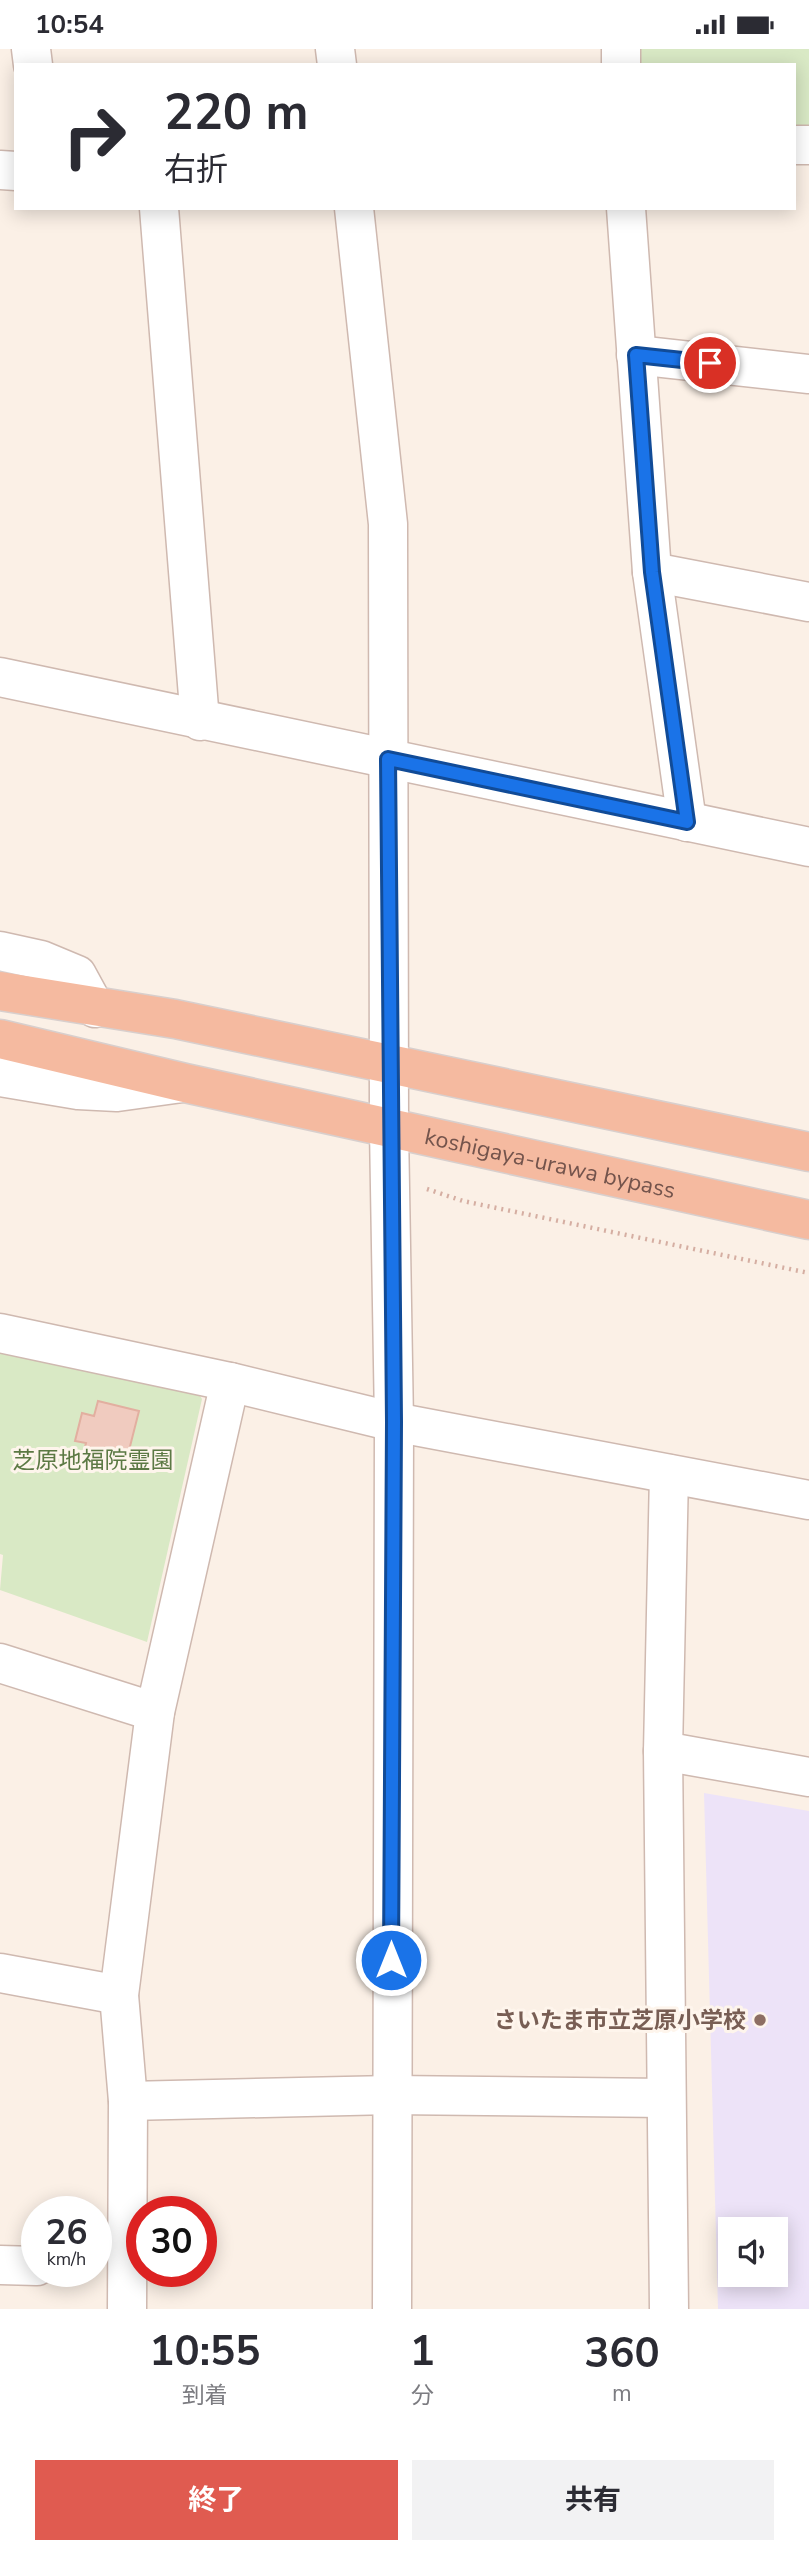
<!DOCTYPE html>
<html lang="ja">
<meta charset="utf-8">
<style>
body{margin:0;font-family:"Nunito Sans","Noto Sans JP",sans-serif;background:#f2f2f3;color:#2b2b33;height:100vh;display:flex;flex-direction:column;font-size:26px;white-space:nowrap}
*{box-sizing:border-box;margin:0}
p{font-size:23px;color:#7c7c81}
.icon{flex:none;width:38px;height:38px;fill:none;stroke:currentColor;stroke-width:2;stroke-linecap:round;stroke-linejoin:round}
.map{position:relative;height:2260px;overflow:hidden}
.side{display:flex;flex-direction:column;background:#fff;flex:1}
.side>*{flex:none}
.banner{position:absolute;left:14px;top:14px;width:782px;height:147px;border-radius:0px;box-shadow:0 4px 18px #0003;background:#fff;color:#2b2b33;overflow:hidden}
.fabs{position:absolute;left:718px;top:2168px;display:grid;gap:14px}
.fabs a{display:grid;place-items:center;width:70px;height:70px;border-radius:0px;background:#fff;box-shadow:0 4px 18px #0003;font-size:35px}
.speed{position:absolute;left:21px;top:2147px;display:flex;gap:14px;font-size:35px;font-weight:700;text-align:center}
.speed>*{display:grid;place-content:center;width:91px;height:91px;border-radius:50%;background:#fff;box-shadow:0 4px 18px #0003;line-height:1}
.speed small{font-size:18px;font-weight:400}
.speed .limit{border:10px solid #d22;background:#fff;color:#111}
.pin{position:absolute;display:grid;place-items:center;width:60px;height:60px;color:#fff;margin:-30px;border:4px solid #fff;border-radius:50%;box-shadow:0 2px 7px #0007}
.me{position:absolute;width:77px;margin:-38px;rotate:0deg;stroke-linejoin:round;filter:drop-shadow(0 0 5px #0008)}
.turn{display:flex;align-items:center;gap:24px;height:147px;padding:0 35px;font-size:32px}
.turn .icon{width:91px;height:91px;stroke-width:2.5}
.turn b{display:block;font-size:49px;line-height:60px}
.eta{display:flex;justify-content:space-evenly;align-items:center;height:119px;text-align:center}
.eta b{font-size:42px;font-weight:700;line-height:49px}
.primary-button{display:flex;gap:14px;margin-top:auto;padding:14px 35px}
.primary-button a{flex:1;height:80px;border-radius:0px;background:#e05b50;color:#fff;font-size:28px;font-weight:700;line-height:80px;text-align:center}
.primary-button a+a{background:#f2f2f3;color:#2b2b33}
.status{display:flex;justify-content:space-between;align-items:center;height:49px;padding:0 35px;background:#fff;direction:ltr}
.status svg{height:19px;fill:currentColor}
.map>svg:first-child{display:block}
.education{fill:#ede3f8;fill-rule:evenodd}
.green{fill:#d9e9c5}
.building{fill:#f0cbbf;stroke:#e2afa0;stroke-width:2}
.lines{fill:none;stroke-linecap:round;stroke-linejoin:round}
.minor-casing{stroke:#cfb9b0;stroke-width:41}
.trunk-casing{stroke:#d8cfcd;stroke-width:41}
.path{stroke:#d5aea2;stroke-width:4.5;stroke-dasharray:2 5;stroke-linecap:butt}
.minor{stroke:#fff;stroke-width:38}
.trunk{stroke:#f5baa0;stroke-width:38}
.route-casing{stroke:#114b97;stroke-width:18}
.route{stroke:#1a73e8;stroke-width:12}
.education-dot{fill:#8d6e63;stroke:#fef5ec;stroke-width:2.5}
.labels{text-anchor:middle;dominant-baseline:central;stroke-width:6;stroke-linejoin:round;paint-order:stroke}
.street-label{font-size:23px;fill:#74544c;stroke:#fef5ec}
.park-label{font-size:23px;fill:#5c7944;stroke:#fef5ec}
.education-label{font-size:23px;font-weight:bold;fill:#785e54;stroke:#fef5ec;text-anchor:end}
</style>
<div class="status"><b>10:54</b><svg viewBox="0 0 49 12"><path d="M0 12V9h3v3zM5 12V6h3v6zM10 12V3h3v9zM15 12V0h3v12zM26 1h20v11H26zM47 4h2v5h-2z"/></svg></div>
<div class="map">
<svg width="809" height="2260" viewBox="0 0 809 2260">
<rect width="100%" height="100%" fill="#fbf0e6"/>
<path class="education" d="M704,1744L809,1762V2260H718ZM730,2180H775V2226H730Z"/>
<g class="green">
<polygon points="638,0 809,0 809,78 795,78 794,16 638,16"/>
<polygon points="0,1296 192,1335 202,1350 147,1593 0,1541 3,1506 0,1505"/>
</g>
<polygon class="building" points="98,1352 139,1362 124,1421 82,1411 86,1394 75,1392 82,1364 94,1367"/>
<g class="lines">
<g class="minor-casing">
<g id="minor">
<polyline points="31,0 33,16"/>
<polyline points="335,0 337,16"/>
<polyline points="621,0 621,16"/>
<polyline points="794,96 809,96"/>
<polyline points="0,121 16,122"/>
<polyline points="159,159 200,672"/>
<polyline points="354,159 388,475 389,1080 394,1373 392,2260"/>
<polyline points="626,159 652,523 687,773"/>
<polyline points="636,306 809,325"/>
<polyline points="652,523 809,553"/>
<polyline points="0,628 809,798"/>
<polyline points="0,902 41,911 77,926 95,959"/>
<polyline points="0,1028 78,1041 117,1043 182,1034"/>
<polyline points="0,1284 230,1333 394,1373 809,1451"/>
<polyline points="0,1614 155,1663"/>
<polyline points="663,1702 809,1728"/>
<polyline points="0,1924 119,1946"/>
<polyline points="128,2052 391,2046 666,2049"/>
<polyline points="0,2216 37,2217"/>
<polyline points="127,2260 128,2052 119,1946 155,1663 230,1333"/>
<polyline points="669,2260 663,1702 669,1425"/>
</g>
</g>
<g class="trunk-casing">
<g id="trunk">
<polyline points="0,942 175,970 809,1103"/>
<path id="s1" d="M0,990L185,1034L809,1171"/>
</g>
</g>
<polyline class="path" points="427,1140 463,1152 809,1224"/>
<use href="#minor" class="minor"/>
<use href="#trunk" class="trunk"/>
</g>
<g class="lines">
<g class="route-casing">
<polyline id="route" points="391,1911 394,1373 388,710 687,773 652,523 636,306 710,314"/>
</g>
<use href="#route" class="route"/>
</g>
<circle class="education-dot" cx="760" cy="1971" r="7"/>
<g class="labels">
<g class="street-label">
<text stroke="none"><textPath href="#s1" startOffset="564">koshigaya-urawa bypass</textPath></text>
</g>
<g class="park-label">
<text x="93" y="1411">芝原地福院霊園</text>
</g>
<g class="education-label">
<text x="746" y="1971">さいたま市立芝原小学校</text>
</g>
</g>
</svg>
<div class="fabs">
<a><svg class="icon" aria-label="sound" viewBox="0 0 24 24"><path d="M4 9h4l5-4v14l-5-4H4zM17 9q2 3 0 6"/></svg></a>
</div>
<div class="speed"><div>26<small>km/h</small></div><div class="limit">30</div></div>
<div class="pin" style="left:710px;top:314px;background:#d93025"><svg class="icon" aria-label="arrive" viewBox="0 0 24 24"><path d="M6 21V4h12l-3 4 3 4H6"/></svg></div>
<svg class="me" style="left:391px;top:1911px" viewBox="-20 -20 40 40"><circle r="17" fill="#1a73e8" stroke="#fff" stroke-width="3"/><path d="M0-11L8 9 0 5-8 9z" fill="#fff"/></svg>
<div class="banner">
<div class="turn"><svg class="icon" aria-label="right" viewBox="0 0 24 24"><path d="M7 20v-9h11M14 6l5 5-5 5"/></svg><div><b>220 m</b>右折</div></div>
</div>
</div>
<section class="side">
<div class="eta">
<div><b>10:55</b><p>到着</p></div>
<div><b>1</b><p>分</p></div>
<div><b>360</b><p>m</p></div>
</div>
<div class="primary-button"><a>終了</a><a>共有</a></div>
</section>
